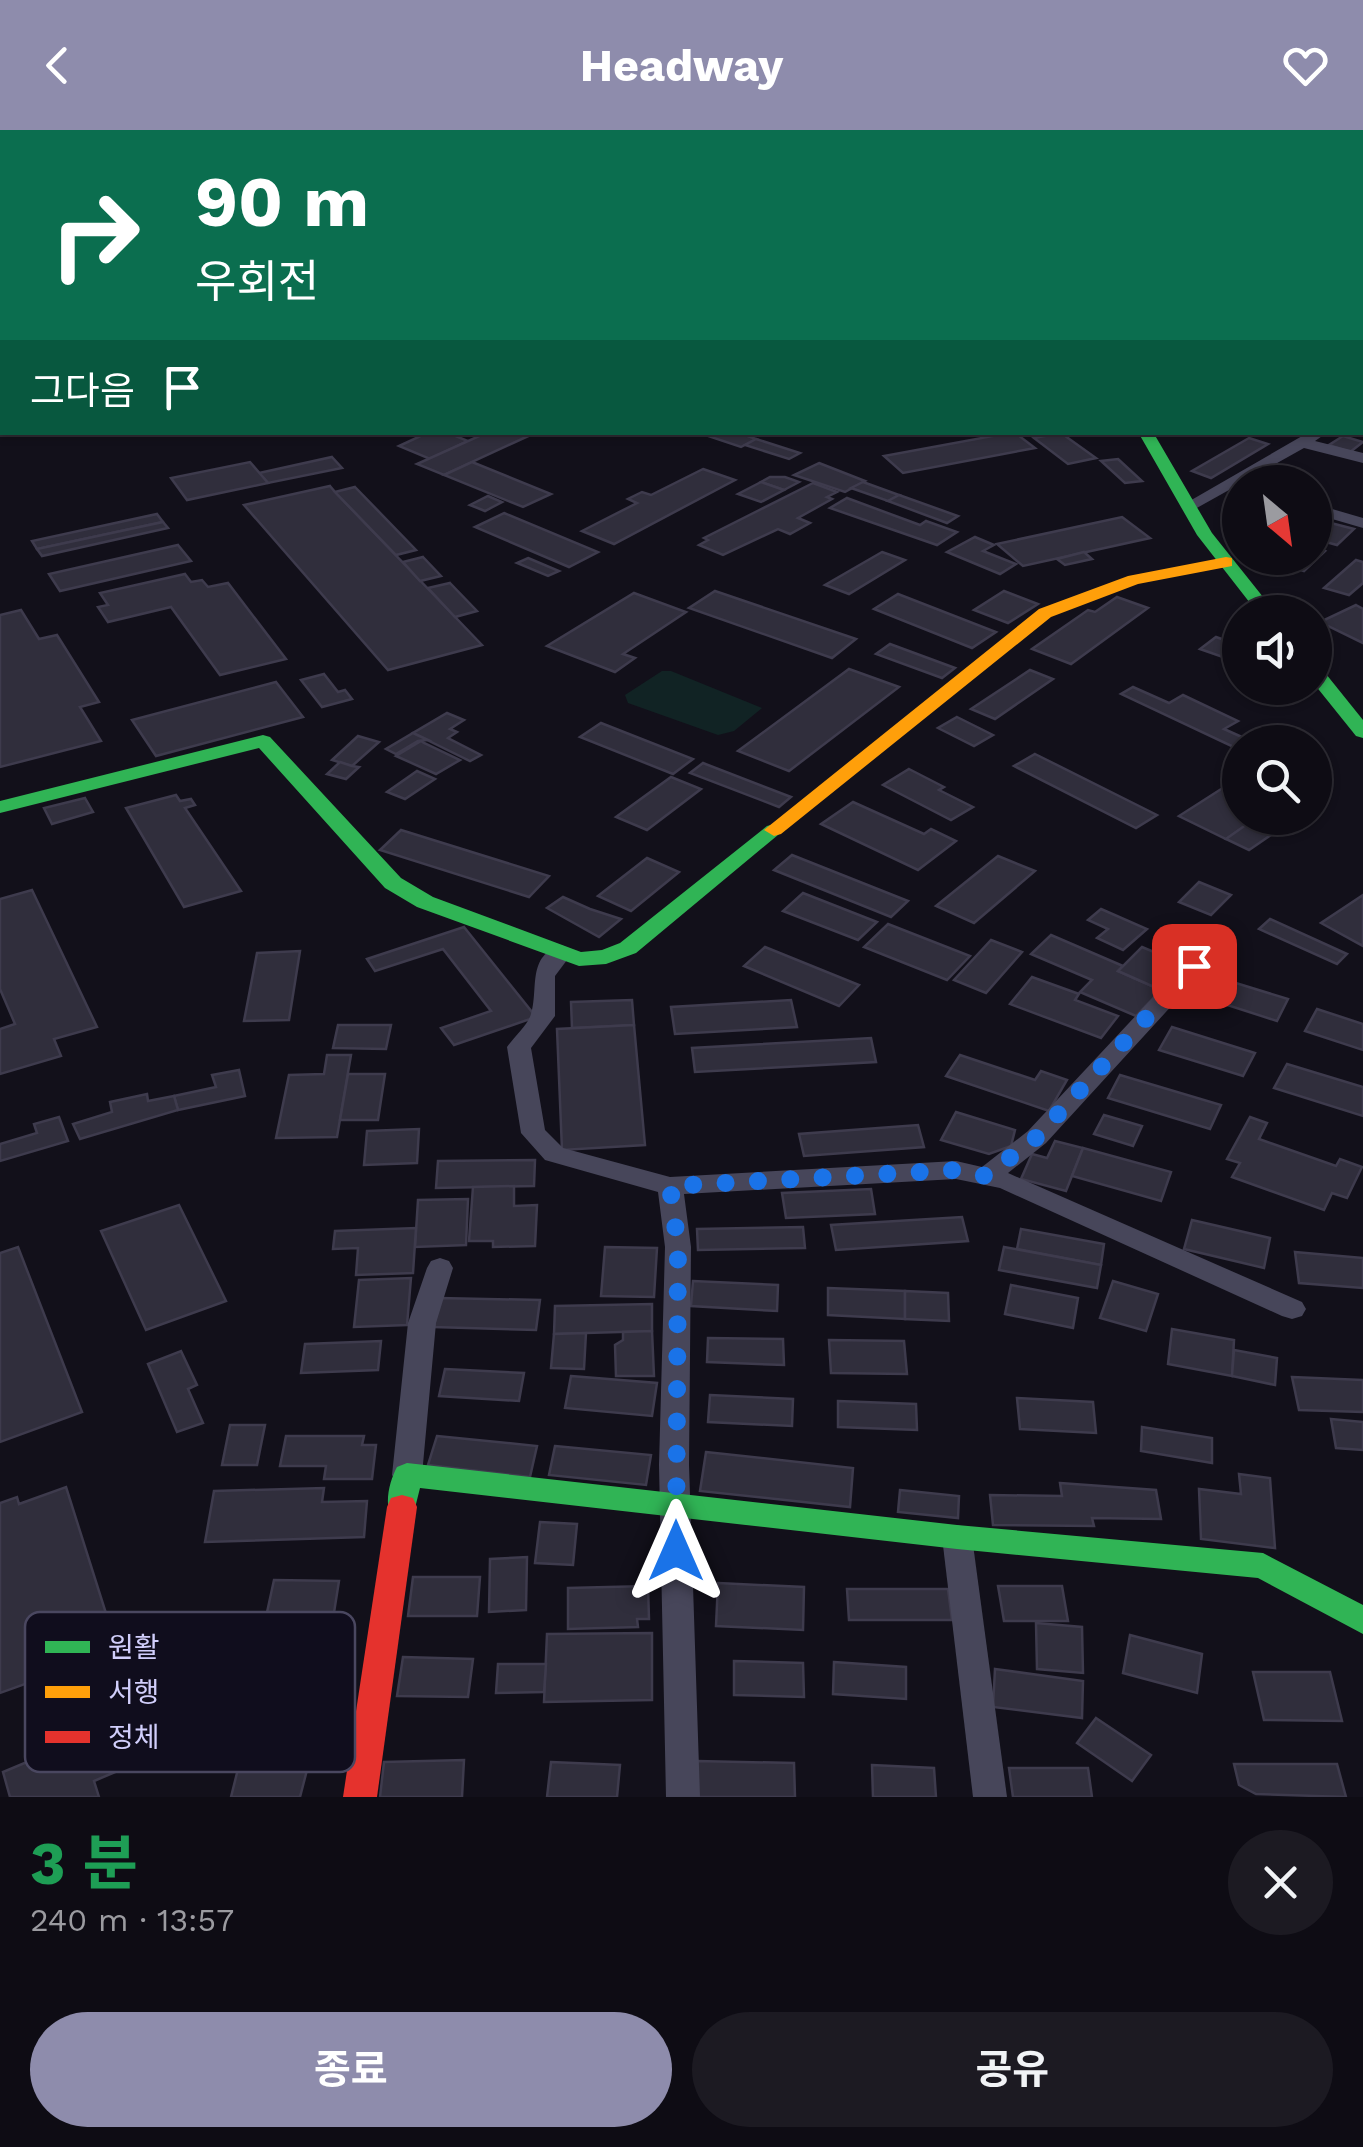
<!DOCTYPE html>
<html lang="ko">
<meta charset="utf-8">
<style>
body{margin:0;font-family:"Work Sans","Noto Sans KR",sans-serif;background:#1c1a22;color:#f1f3f6;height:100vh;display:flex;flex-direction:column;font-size:38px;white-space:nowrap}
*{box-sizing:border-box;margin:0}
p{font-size:32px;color:#9b9ba0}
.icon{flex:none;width:55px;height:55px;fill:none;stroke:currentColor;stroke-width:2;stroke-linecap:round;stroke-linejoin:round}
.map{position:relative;height:1667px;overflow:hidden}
.panel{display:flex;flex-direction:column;background:#0e0c14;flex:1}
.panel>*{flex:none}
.banner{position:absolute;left:0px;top:0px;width:1365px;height:305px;box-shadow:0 2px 8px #0004,0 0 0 2px #2e2c34;background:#0b6e4f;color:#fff;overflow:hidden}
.needle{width:65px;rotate:151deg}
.tools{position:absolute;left:1222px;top:335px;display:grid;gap:20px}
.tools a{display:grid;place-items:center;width:110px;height:110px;border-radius:50%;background:#0e0c14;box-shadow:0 2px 8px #0004,0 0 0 2px #2e2c34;font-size:50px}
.pin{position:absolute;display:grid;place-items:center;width:85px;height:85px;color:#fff;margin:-42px;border-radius:20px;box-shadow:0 5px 15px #0006}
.me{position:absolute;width:110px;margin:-55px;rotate:0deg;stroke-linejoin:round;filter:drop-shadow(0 0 8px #0008)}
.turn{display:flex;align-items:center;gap:35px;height:210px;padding:0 30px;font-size:45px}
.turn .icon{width:130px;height:130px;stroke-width:2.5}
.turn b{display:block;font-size:70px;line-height:85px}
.then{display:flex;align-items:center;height:95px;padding:0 30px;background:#0003;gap:20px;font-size:38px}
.round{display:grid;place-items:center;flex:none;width:105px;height:105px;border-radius:52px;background:#1c1a22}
.summary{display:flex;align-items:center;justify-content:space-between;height:170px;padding:0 30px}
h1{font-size:60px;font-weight:700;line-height:75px;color:#1e9e55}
.primary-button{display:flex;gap:20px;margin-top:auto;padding:20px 30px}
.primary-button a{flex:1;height:115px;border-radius:60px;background:#8e8cac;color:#fff;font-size:40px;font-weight:700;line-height:115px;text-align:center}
.primary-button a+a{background:#1c1a22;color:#f1f3f6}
header{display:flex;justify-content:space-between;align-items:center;height:130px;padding:0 30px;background:#8e8cac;color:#fff;font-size:45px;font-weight:700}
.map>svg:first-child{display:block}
.green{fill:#112324}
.building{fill:#302e3c;stroke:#3e3b4d;stroke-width:2.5}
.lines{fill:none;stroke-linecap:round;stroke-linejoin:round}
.street{fill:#47465a;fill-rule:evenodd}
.fast{fill:#30b455;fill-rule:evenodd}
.slow{fill:#ff9f0a;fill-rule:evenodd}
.jam{fill:#e5322d;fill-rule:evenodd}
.route{stroke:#1a73e8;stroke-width:18;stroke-dasharray:0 32.4}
.key{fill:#100d1d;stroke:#4a4760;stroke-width:2.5}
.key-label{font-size:28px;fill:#d1cefb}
</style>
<header><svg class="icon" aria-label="back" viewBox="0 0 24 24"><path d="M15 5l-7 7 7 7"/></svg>Headway<svg class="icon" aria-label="heart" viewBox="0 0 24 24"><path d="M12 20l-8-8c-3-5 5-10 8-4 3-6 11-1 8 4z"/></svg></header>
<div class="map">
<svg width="1363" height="1667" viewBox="0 0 1363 1667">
<rect width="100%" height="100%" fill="#12101a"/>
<polygon class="green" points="662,541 671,541 762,578 734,601 718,605 628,573 625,565"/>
<g class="building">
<polygon points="429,302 446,302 468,311 430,329 399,316"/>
<polygon points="488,302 537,302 444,345 417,334"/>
<polygon points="710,302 737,302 756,309 741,317 705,305"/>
<polygon points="1014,302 1035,318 903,343 884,326"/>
<polygon points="1061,303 1096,328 1068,334 1034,308"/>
<polygon points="1343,306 1363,312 1350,322 1329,315"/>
<polygon points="1249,308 1268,314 1211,348 1192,341"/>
<polygon points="756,309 800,323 789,329 745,315"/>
<polygon points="332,327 342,338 268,353 259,343"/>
<polygon points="1118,329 1142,351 1125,353 1101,331"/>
<polygon points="250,332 268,353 187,370 171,348"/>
<polygon points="472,332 551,364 523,377 444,345"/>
<polygon points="819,333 865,351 845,362 794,345"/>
<polygon points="703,339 735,350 614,414 582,401 637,373 628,369 642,362 651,365"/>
<polygon points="770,347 785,347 799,352 784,360 761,352"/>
<polygon points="761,352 784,360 761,372 738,364"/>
<polygon points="863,352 899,365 888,371 851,358"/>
<polygon points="813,353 837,362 827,367 832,369 798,388 810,393 790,404 778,399 723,425 699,415 708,410 704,408"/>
<polygon points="330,356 335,362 482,515 388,540 244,375"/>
<polygon points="355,357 416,420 396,425 335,362"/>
<polygon points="899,365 958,386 947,393 888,371"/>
<polygon points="488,366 502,372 485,381 470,375"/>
<polygon points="847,368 920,395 926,391 957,402 937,415 830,378"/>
<polygon points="504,383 598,422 569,437 475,397"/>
<polygon points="157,384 163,392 37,419 32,411"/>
<polygon points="1122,387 1150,408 1023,436 997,414"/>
<polygon points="163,392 168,398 42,426 37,419"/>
<polygon points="1327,392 1354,399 1337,415 1315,409"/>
<polygon points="975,407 994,415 983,421 1016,434 1000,444 947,422"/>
<polygon points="178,415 191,431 60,461 49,444"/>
<polygon points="1315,418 1325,421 1304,441 1282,434 1289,428 1315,428"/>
<polygon points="882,422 905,430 849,464 825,455"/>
<polygon points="1084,422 1092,429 1065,435 1057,429"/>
<polygon points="423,427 441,446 420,451 403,432"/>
<polygon points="528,428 559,441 548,446 517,433"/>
<polygon points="1356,430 1363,432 1363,453 1349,465 1324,458"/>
<polygon points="185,444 191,452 202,450 208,457 228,453 286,529 220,545 171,477 108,492 98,477 108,475 100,463"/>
<polygon points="450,453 477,481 455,487 428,458"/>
<polygon points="715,461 856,509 832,528 689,478"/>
<polygon points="1004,461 1038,474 1008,493 974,480"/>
<polygon points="634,463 686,482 623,524 635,528 615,542 547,516"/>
<polygon points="898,464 996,502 972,518 874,479"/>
<polygon points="1117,467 1148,478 1071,534 1032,519 1088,480 1095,482"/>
<polygon points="1356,475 1363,479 1363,513 1320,492"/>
<polygon points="21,480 39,509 57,505 99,572 80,577 101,611 0,637 0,485"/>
<polygon points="1216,507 1239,515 1240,533 1200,519"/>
<polygon points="890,514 955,538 942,548 876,524"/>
<polygon points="849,539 899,557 789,641 738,621"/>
<polygon points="1030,540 1053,549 995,589 971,579"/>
<polygon points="324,544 338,562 345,560 352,569 322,577 301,550"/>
<polygon points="276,552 303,587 156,626 132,590"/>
<polygon points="1133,557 1169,573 1183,565 1238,591 1224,599 1253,612 1240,612 1240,620 1121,564"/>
<polygon points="447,583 464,590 450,599 457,602 448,608 481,625 470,631 413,603"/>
<polygon points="957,587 993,605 974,616 938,598"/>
<polygon points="601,593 693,629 673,644 580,607"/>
<polygon points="413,603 428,610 418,611 396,624 386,619"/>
<polygon points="358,606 379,612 352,636 332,630"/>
<polygon points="421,611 424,613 460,630 436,644 396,626"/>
<polygon points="1035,624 1157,685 1136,698 1014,636"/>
<polygon points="340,632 352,636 359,637 346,649 327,644"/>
<polygon points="703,633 791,667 779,677 690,643"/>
<polygon points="909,639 944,657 939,660 973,677 951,690 883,655"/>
<polygon points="417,641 435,649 405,669 387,662"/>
<polygon points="671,647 701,659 647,700 616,687"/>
<polygon points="1240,647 1240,688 1257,688 1226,709 1179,686"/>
<polygon points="176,665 180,671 191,669 195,675 185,678 241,761 184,777 126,678"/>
<polygon points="85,668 93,682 52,694 44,678"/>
<polygon points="853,672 924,704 931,699 956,711 918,740 821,694"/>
<polygon points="1250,692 1274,703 1249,720 1226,709"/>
<polygon points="401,700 549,746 529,767 380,720"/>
<polygon points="792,725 908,771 891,787 774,740"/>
<polygon points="998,726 1035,741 974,793 936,776"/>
<polygon points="647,728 679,742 631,781 598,766"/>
<polygon points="1199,752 1231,765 1211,785 1179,772"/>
<polygon points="32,760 97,897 54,909 61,926 0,944 0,899 15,894 0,859 0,769"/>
<polygon points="803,763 877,792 858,810 783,781"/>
<polygon points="1363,765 1363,816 1321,793"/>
<polygon points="563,767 590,779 621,789 599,807 547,778"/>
<polygon points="1101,779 1147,799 1123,820 1097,808 1108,799 1088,790"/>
<polygon points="1270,789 1347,824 1337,834 1259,799"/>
<polygon points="888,794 970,826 947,850 864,817"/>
<polygon points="464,797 536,887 454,915 441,898 491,881 443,819 375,841 367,829"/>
<polygon points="1051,805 1123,836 1118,841 1161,860 1136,886 1080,862 1092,850 1031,824"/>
<polygon points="991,810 1022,822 986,863 954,850"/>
<polygon points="765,817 859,855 839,876 744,836"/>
<polygon points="1142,817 1185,835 1161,860 1118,841"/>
<polygon points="300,821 289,890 244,891 257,823"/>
<polygon points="1200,842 1288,869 1277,891 1187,862"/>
<polygon points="1032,847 1079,864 1075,870 1118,886 1101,908 1010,874"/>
<polygon points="632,870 634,895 572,898 571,872"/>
<polygon points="791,870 797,897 675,904 671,877"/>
<polygon points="1317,879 1363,894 1363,920 1305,901"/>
<polygon points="338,895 391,895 386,919 333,918"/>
<polygon points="634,895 645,1015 562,1020 557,899"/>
<polygon points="1172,897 1255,923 1243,946 1159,920"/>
<polygon points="871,908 876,932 695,942 692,918"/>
<polygon points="327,925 351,925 337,1007 276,1008 289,945 324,944"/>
<polygon points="960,925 1035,950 1041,941 1067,950 1049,981 946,946"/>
<polygon points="1287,934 1363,957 1363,986 1274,958"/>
<polygon points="239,940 245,966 178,980 174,966 216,957 212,945"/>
<polygon points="348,944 385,944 378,990 340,990"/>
<polygon points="1120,945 1221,975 1210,999 1108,968"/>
<polygon points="147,964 148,971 174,966 178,980 80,1009 73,994 112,982 110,972"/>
<polygon points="956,982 1015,1000 1011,1016 989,1024 941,1010"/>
<polygon points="1104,985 1142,996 1133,1016 1094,1004"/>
<polygon points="59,987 68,1011 0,1031 0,1014 37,1003 34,994"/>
<polygon points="1250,987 1267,993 1259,1009 1336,1036 1340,1029 1362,1037 1347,1068 1332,1063 1324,1080 1232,1047 1240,1033 1227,1029"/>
<polygon points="918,995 924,1017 804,1026 799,1004"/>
<polygon points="419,999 417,1033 364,1035 367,1001"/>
<polygon points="1055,1011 1083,1018 1066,1061 1021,1049 1032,1024 1047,1028"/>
<polygon points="1083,1018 1171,1042 1161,1071 1072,1046"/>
<polygon points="535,1030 534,1056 436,1058 438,1031"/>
<polygon points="514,1056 514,1076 537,1075 535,1116 493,1117 493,1111 469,1111 473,1057"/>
<polygon points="871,1059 875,1084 786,1088 782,1063"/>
<polygon points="468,1069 466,1115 415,1117 418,1070"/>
<polygon points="179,1075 226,1171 146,1200 101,1101"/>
<polygon points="962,1087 968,1111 836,1120 831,1095"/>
<polygon points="1192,1090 1270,1108 1264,1138 1184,1119"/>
<polygon points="803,1097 805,1118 698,1120 697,1099"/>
<polygon points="416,1098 413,1143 356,1145 358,1118 333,1119 335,1101"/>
<polygon points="1021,1099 1104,1114 1101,1135 1017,1119"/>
<polygon points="18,1117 82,1282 0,1312 0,1123"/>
<polygon points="605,1117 657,1118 654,1167 601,1166"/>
<polygon points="1004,1117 1101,1135 1097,1158 999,1140"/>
<polygon points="1295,1122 1363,1128 1363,1158 1299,1153"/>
<polygon points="411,1148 407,1195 354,1197 359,1150"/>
<polygon points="693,1151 778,1155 777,1181 691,1176"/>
<polygon points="1113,1151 1158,1164 1146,1201 1100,1188"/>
<polygon points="1011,1155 1078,1168 1073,1198 1005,1184"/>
<polygon points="828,1158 905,1161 905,1189 828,1185"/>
<polygon points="905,1161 948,1163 949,1191 905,1189"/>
<polygon points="439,1168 540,1170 536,1200 434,1197"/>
<polygon points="652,1174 652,1201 554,1204 555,1176"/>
<polygon points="1172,1199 1234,1210 1232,1246 1168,1234"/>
<polygon points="652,1201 654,1246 616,1246 615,1215 623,1210 623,1202"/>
<polygon points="586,1203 584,1239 551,1238 554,1204"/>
<polygon points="708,1208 783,1209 784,1235 707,1232"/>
<polygon points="829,1210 904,1211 907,1244 831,1243"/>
<polygon points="381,1211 378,1240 301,1243 305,1214"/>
<polygon points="1234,1220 1277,1228 1275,1255 1232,1246"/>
<polygon points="181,1221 197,1255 188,1259 203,1293 177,1302 148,1234"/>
<polygon points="445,1239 524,1243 519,1271 439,1266"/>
<polygon points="571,1246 657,1253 652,1286 565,1278"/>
<polygon points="1292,1247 1363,1250 1363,1282 1299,1280"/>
<polygon points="710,1265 793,1269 792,1296 708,1292"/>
<polygon points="1017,1268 1093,1272 1096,1303 1020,1299"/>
<polygon points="838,1271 916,1274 917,1300 838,1297"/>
<polygon points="1331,1289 1363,1292 1363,1320 1336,1318"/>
<polygon points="230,1295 265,1295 257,1335 222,1335"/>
<polygon points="1142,1297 1212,1308 1212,1333 1141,1321"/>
<polygon points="286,1306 364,1306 362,1315 376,1315 372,1349 324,1349 326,1336 280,1336"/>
<polygon points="437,1306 537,1316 530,1347 428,1335"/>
<polygon points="555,1316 651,1325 646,1355 549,1345"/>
<polygon points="706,1322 853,1338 850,1377 700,1361"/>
<polygon points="1239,1344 1270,1348 1275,1418 1201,1409 1199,1359 1241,1364"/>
<polygon points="1060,1353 1156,1360 1161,1389 1092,1388 1094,1396 993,1395 990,1365 1062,1366"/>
<polygon points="66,1357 117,1518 66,1538 68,1547 36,1560 33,1551 0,1563 0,1373 17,1367 19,1374"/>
<polygon points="324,1358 322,1372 367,1371 364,1407 205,1412 214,1361"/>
<polygon points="900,1360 959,1366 958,1388 898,1382"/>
<polygon points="540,1392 577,1394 573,1435 535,1433"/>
<polygon points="527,1427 526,1480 489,1482 490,1429"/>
<polygon points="413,1447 480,1447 477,1486 408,1486"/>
<polygon points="274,1450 339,1451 333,1489 266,1487"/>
<polygon points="718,1453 804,1457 803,1500 716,1496"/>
<polygon points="648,1456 649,1489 637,1489 638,1497 568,1499 568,1458"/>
<polygon points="998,1456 1062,1456 1068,1491 1004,1491"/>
<polygon points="847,1459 948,1459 952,1490 849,1490"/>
<polygon points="1036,1493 1082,1497 1083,1543 1037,1539"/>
<polygon points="652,1503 652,1570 544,1572 547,1504"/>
<polygon points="1130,1505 1202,1524 1197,1563 1123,1543"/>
<polygon points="403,1527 473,1529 468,1567 397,1566"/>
<polygon points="734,1531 803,1533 804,1567 734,1565"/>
<polygon points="834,1532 906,1537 906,1569 833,1564"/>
<polygon points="498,1534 546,1534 544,1562 496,1563"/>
<polygon points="995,1539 1083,1551 1082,1588 993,1577"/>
<polygon points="1253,1542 1330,1542 1342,1591 1264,1590"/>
<polygon points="1096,1588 1151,1625 1132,1651 1077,1613"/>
<polygon points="106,1599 120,1640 94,1651 99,1667 10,1667 3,1642"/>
<polygon points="464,1630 462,1667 380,1667 384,1632"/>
<polygon points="697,1631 794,1633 795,1667 696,1667"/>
<polygon points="551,1632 620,1635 617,1667 547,1667"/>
<polygon points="1234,1634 1337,1634 1346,1667 1256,1664 1239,1655"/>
<polygon points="239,1635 307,1640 300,1667 231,1667"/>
<polygon points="872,1635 934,1638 936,1667 873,1667"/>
<polygon points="1009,1638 1088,1638 1092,1667 1013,1667"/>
</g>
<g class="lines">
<g class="street">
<polygon points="361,0 383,0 385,2 363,2"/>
<polygon points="725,0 748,0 750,2 727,2"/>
<rect x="1362" y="275" width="1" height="10"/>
<polygon points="1309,302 1328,302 1315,311 1363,323 1363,333 1304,318 1195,379 1181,376"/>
<polygon points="1315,374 1363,388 1363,398 1315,384"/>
<path d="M1222,800L1233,807L1230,812L1046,1013L1008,1043L1302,1172L1306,1179L1302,1186L1292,1189L1282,1186L1000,1058L956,1049L684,1064L691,1117L689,1335L700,1667H666L659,1335L665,1117L658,1062L545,1030L521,1003L507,917C514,907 528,895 531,884C539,860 526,825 562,815L573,822L555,846V886L531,918L545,1000L563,1018L670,1047L956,1031L982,1037L1028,1001L1214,802Z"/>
<polygon points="440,1128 449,1131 453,1138 436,1193 422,1345 417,1353 407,1357 397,1353 392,1345 408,1193 427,1138 431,1131"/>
<polygon points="957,1395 968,1398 972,1407 1007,1667 973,1667 942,1407 946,1398"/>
</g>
<g class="fast">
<polygon points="965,0 978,0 980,2 967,2"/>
<polygon points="1138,302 1153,302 1212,403 1275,482 1257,482 1197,405"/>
<polygon points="1315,537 1322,539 1363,590 1363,608 1356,606 1315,555"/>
<polygon points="263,605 270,607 401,748 433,767 581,822 602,820 620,813 767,696 774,694 784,700 636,823 606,834 579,836 417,777 385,758 259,618 0,683 0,671"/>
<path d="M407,1333L957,1395L1263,1423L1363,1475V1504L1258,1448L957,1419L420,1358L413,1386L402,1389L391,1386C384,1372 390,1350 397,1337Z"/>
</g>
<polygon class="slow" points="1226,427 1232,428 1232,436 1138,454 1051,487 781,704 774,706 764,700 1039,479 1128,446"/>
<polygon class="jam" points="402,1365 413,1368 417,1377 377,1667 343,1667 387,1377 391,1368"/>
</g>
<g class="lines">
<polyline class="route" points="676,1421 678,1117 670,1056 956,1040 986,1046 1037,1007 1194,836"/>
</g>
<rect x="25" y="1482" width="330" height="160" rx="15" class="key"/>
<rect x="45" y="1511" width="45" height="12" fill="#30b455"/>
<rect x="45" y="1556" width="45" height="12" fill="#ff9f0a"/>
<rect x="45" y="1601" width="45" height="12" fill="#e5322d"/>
<g class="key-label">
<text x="108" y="1527">원활</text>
<text x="108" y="1572">서행</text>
<text x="108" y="1617">정체</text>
</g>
</svg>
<div class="tools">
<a><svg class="needle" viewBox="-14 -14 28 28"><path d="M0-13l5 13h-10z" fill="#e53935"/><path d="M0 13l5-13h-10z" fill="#9b9ba0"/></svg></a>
<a><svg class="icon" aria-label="sound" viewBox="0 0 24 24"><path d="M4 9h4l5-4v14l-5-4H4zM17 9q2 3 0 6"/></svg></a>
<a><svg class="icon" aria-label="search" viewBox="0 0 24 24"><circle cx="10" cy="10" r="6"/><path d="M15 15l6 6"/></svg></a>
</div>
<div class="pin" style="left:1194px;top:836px;background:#d93025"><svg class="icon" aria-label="arrive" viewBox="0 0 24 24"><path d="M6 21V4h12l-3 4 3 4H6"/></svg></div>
<svg class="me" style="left:676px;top:1421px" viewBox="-20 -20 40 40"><path d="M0-17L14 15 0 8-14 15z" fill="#1a73e8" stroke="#fff" stroke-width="4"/></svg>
<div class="banner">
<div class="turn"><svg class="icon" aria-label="right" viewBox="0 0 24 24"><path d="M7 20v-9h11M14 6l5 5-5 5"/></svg><div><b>90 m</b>우회전</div></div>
<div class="then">그다음<svg class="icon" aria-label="arrive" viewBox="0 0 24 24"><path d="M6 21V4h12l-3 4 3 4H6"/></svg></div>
</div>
</div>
<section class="panel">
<div class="summary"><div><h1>3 분</h1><p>240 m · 13:57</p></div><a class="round"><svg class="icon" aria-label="close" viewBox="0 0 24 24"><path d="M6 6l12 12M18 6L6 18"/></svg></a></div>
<div class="primary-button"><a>종료</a><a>공유</a></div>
</section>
